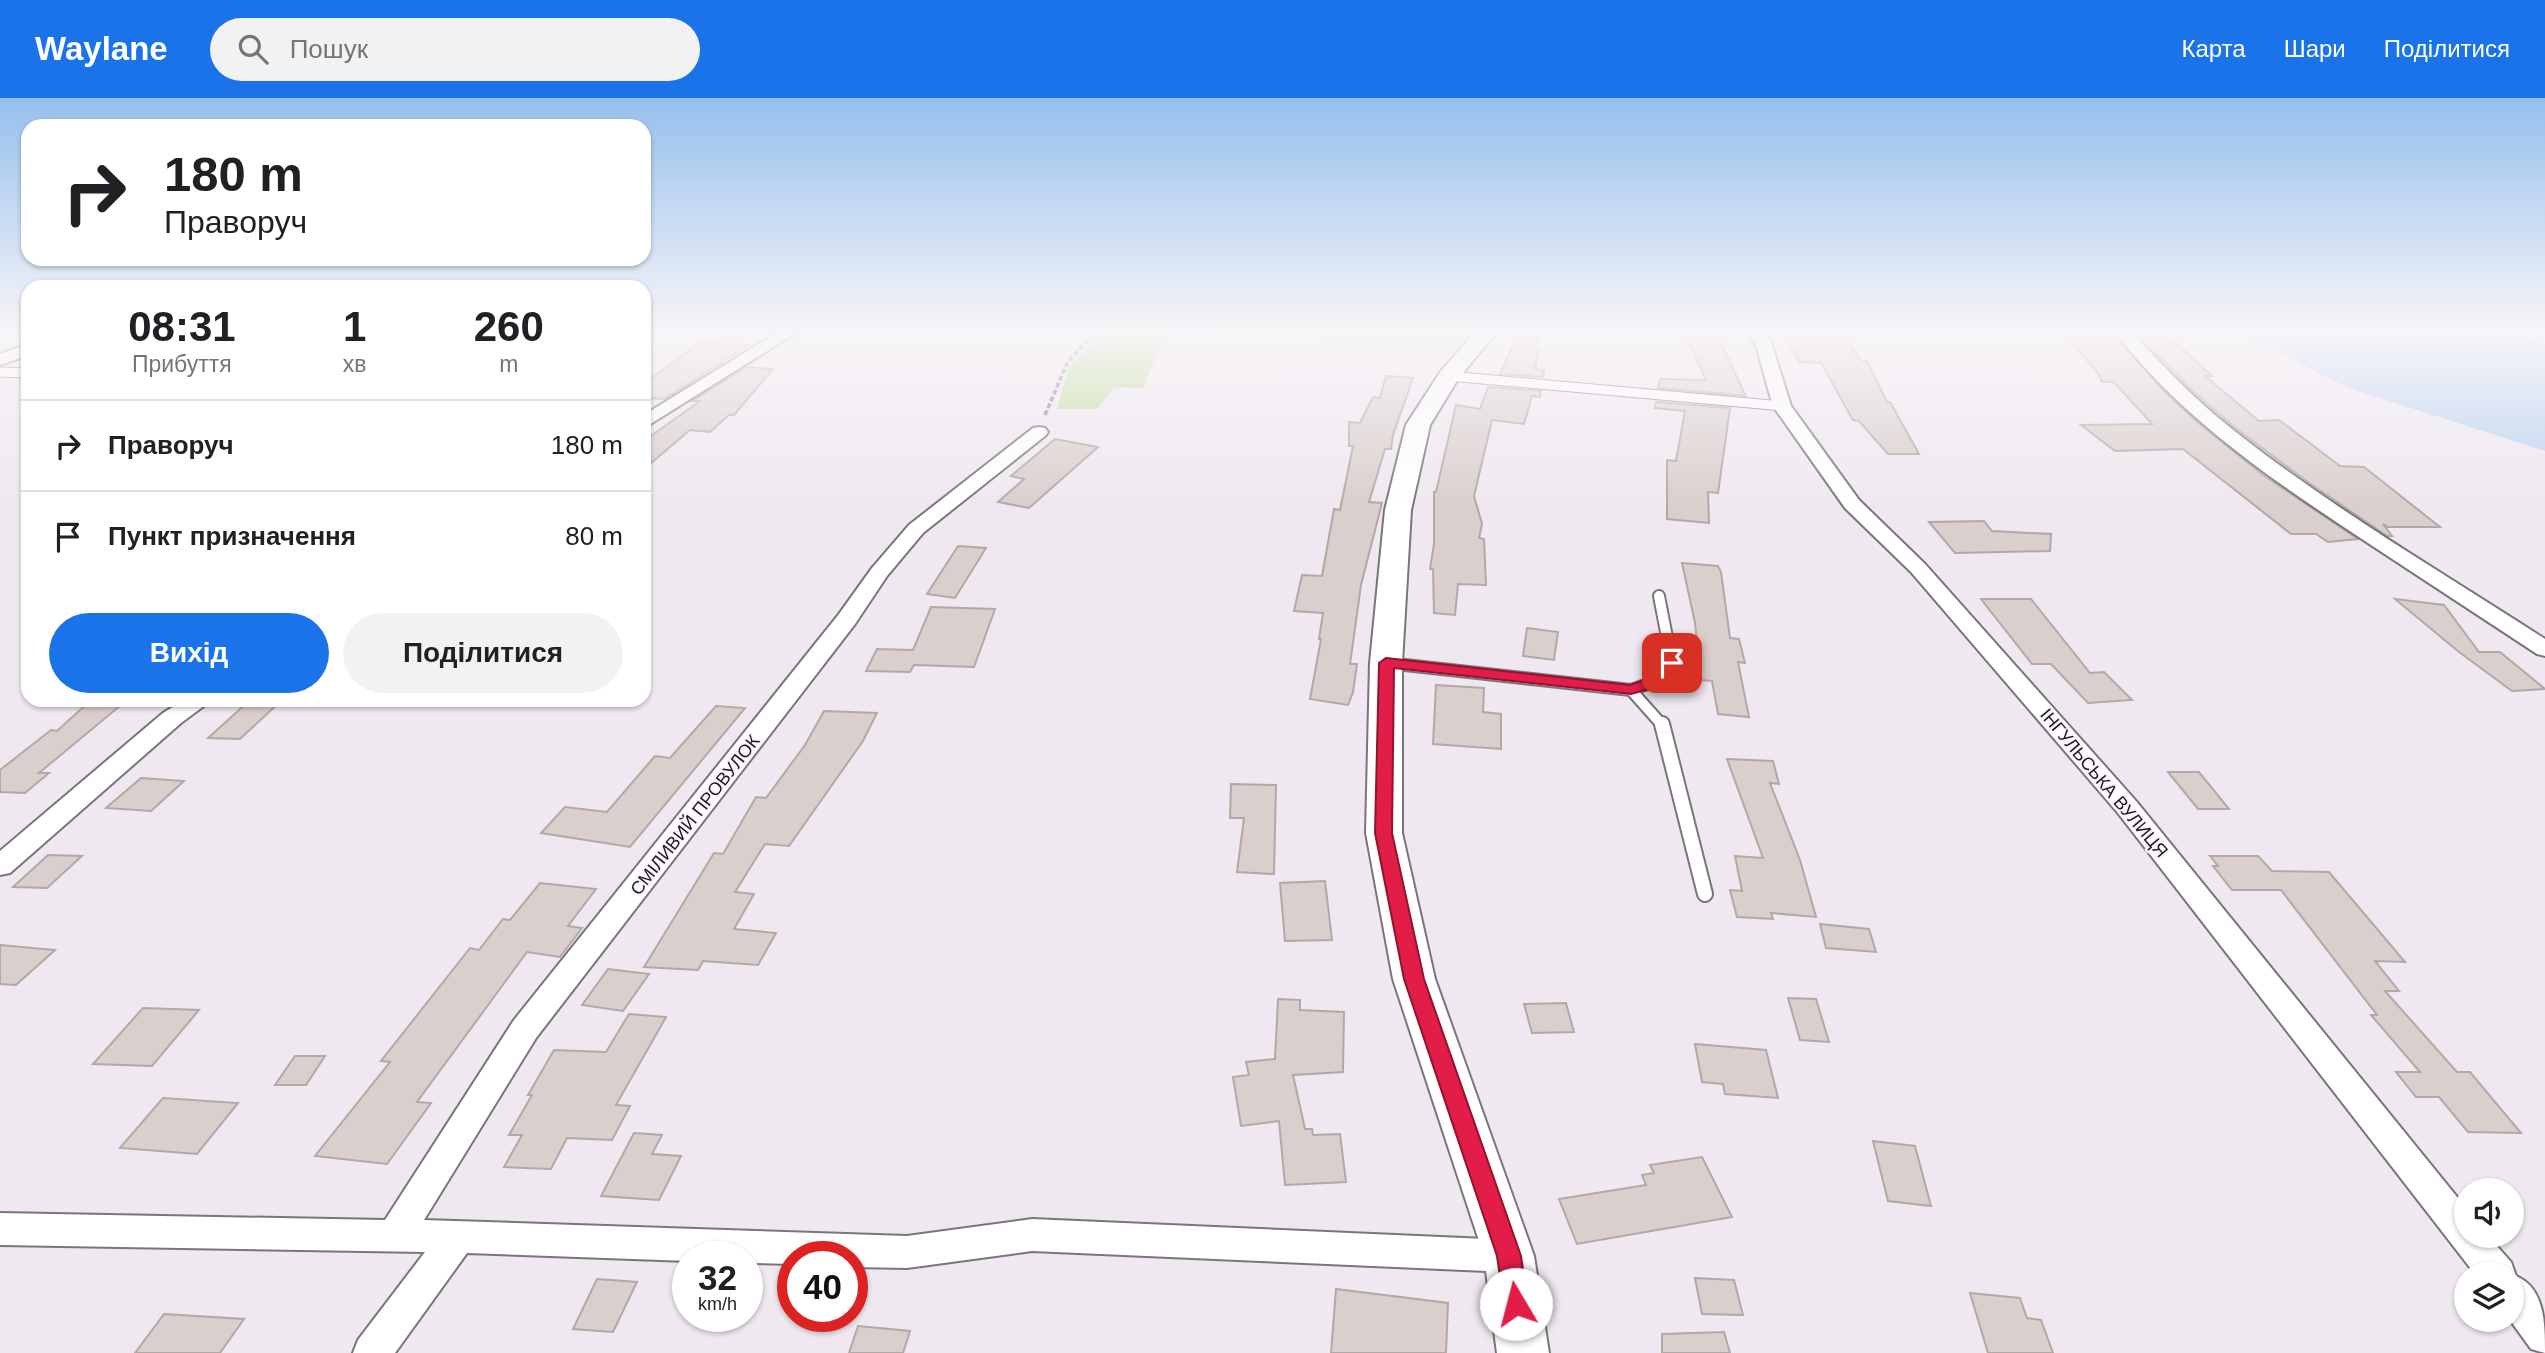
<!DOCTYPE html>
<html lang="uk">
<meta charset="utf-8">
<style>
body{margin:0;font-family:Arial,sans-serif;background:#f2f2f2;color:#202124;height:100vh;display:flex;flex-direction:column;font-size:26px;white-space:nowrap}
*{box-sizing:border-box;margin:0}
p{font-size:23px;color:#757577}
.icon{flex:none;width:38px;height:38px;fill:none;stroke:currentColor;stroke-width:2;stroke-linecap:round;stroke-linejoin:round}
.map{position:relative;flex:1;overflow:hidden}
.panel{position:absolute;left:21px;top:182px;width:630px;height:427px;display:flex;flex-direction:column;background:#fff;border-radius:21px;box-shadow:0 2px 5px #0004}
.panel>*{flex:none}
.hud{position:absolute;left:21px;top:21px;width:630px;height:147px;border-radius:21px;box-shadow:0 2px 5px #0004;background:#fff;color:#202124;overflow:hidden}
.fabs{position:absolute;left:2454px;top:1080px;display:grid;gap:14px}
.fabs a{display:grid;place-items:center;width:70px;height:70px;border-radius:50%;background:#fff;box-shadow:0 2px 5px #0004;font-size:35px}
.speed{position:absolute;left:672px;top:1143px;display:flex;gap:14px;font-size:35px;font-weight:700;text-align:center}
.speed>*{display:grid;place-content:center;width:91px;height:91px;border-radius:50%;background:#fff;box-shadow:0 2px 5px #0004;line-height:1}
.speed small{font-size:18px;font-weight:400}
.speed .limit{border:10px solid #d22;background:#fff;color:#111}
.pin{position:absolute;display:grid;place-items:center;width:60px;height:60px;color:#fff;margin:-30px;border-radius:14px;box-shadow:0 4px 10px #0006}
.me{position:absolute;width:77px;margin:-38px;rotate:352deg;stroke-linejoin:round;filter:drop-shadow(0 0 5px #0008)}
.turn{display:flex;align-items:center;gap:24px;height:147px;padding:0 28px;font-size:32px}
.turn .icon{width:91px;height:91px;stroke-width:2.5}
.turn b{display:block;font-size:49px;line-height:60px}
.eta{display:flex;justify-content:space-evenly;align-items:center;height:119px;text-align:center}
.eta b{font-size:42px;font-weight:600;line-height:49px}
.primary-button{display:flex;gap:14px;margin-top:auto;padding:14px 28px}
.primary-button a{flex:1;height:80px;border-radius:42px;background:#1a73e8;color:#fff;font-size:28px;font-weight:600;line-height:80px;text-align:center}
.primary-button a+a{background:#f2f2f2;color:#202124}
ul{padding:0;list-style:none}
li{display:flex;align-items:center;gap:21px;height:91px;padding:0 28px;border-top:2px solid #e0e0e0}
li div{flex:1}
li b{display:block;font-size:26px}
li em{font-style:normal}
header{display:flex;align-items:center;gap:42px;box-sizing:border-box;height:98px;padding:0 35px;background:#1a73e8;color:#fff}
header strong{font-size:33px}
nav{display:flex;gap:38px;margin-inline-start:auto;font-size:24px}
.search{width:490px;height:63px;background:#f2f2f2;display:flex;align-items:center;gap:18px;box-sizing:border-box;padding:0 24px;border-radius:38px;color:#757577;font-size:26px}
.map>svg:first-child{display:block}
.green{fill:#bcdc93}
.water{fill:#bad3f2}
.building{fill:#dacfcd;stroke:#b3a8a6;stroke-width:2}
.lines{fill:none;stroke-linecap:round;stroke-linejoin:round}
.lane-far2-casing{stroke:#7a747b;stroke-width:11}
.lane-far1-casing{stroke:#7a747b;stroke-width:14}
.lane-casing{stroke:#7a747b;stroke-width:18}
.street-casing{stroke:#7a747b;stroke-width:4}
.secondary-casing{stroke:#7a747b;stroke-width:4}
.path{stroke:#807b81;stroke-width:3.5;stroke-dasharray:5 2.5;stroke-linecap:butt}
.lane-far2{stroke:#fff;stroke-width:9}
.lane-far1{stroke:#fff;stroke-width:10}
.lane{stroke:#fff;stroke-width:14}
.street{fill:#fff;fill-rule:evenodd}
.secondary{fill:#fff;fill-rule:evenodd}
.route{fill:#e11d48;stroke:#92132f;stroke-width:2}
.labels{text-anchor:middle;dominant-baseline:central;stroke-width:5;stroke-linejoin:round;paint-order:stroke}
.street-label{font-size:18px;fill:#1c1a1d;stroke:#fcf5fe}
</style>
<header>
<strong>Waylane</strong>
<div class="search"><svg class="icon" aria-label="search" viewBox="0 0 24 24"><circle cx="10" cy="10" r="6"/><path d="M15 15l6 6"/></svg>Пошук</div>
<nav><a>Карта</a><a>Шари</a><a>Поділитися</a></nav>
</header>
<div class="map">
<svg width="2545" height="1255" viewBox="0 0 2545 1255">
<rect width="100%" height="100%" fill="#efe8f0"/>
<polygon class="green" points="1106,231 1472,231 1458,243 1165,235 1143,290 1114,289 1097,311 1057,311 1069,268"/>
<path class="water" d="M2233,231H2494L2545,246V353L2358,293C2314,276 2276,249 2233,231Z"/>
<g class="building">
<polygon points="1683,231 1714,231 1746,298 1658,290 1660,281 1706,282"/>
<polygon points="1788,231 1813,231 1818,241 1847,242 1861,263 1867,263 1887,304 1890,304 1919,356 1888,356 1859,323 1853,322 1821,265 1800,264 1783,237 1791,237"/>
<polygon points="2065,237 2116,239 2166,295 2197,324 2263,377 2358,441 2328,444 2316,436 2291,436 2183,351 2115,353 2081,327 2152,326 2114,284 2102,284 2098,275"/>
<polygon points="1517,239 1538,241 1535,251 1539,251 1535,271 1544,272 1543,279 1500,276"/>
<polygon points="2141,240 2173,242 2212,278 2205,278 2259,323 2279,322 2340,368 2364,369 2440,429 2388,429 2383,426 2392,438 2387,438 2309,385 2234,329 2193,293"/>
<polygon points="699,245 749,247 664,301 644,300 644,286"/>
<polygon points="747,269 773,271 734,317 729,317 710,334 690,332 644,371 644,343 700,303 692,303"/>
<polygon points="1386,278 1413,280 1393,337 1391,351 1385,351 1369,404 1382,405 1361,487 1350,566 1357,566 1353,594 1348,607 1310,601 1321,541 1319,541 1323,515 1294,513 1302,477 1322,478 1334,411 1340,412 1353,348 1349,348 1349,324 1360,325 1373,299 1380,300"/>
<polygon points="1488,289 1541,293 1540,299 1532,298 1524,326 1492,322 1474,398 1482,426 1479,440 1484,441 1486,487 1458,486 1455,517 1434,515 1433,471 1430,471 1434,446 1434,394 1436,394 1456,307 1480,311"/>
<polygon points="1656,304 1730,310 1718,395 1708,394 1709,425 1667,421 1667,362 1676,363 1685,313 1655,310"/>
<polygon points="1055,341 1098,349 1029,410 998,404 1024,381 1011,378"/>
<polygon points="1984,423 1992,433 2051,436 2050,453 1955,455 1929,424"/>
<polygon points="958,448 986,450 955,500 927,496"/>
<polygon points="1682,465 1718,468 1721,474 1730,540 1739,541 1745,565 1738,564 1749,619 1718,616 1712,583 1701,582 1695,525"/>
<polygon points="1981,501 2031,501 2090,575 2104,574 2132,602 2088,605 2051,566 2032,566"/>
<polygon points="2395,501 2444,507 2479,554 2500,554 2545,591 2512,593 2459,554"/>
<polygon points="931,509 995,511 974,569 914,567 910,574 866,573 877,551 913,552"/>
<polygon points="1527,530 1558,534 1554,562 1523,558"/>
<polygon points="1436,587 1484,590 1483,614 1501,616 1501,651 1433,646"/>
<polygon points="91,602 127,602 39,675 49,675 25,695 0,694 0,672 51,632 57,633"/>
<polygon points="250,602 282,602 240,641 208,640"/>
<polygon points="716,608 745,610 630,749 541,735 565,709 607,714 655,658 670,660"/>
<polygon points="824,613 877,615 863,643 789,748 765,746 735,794 754,796 734,831 776,835 758,867 703,863 698,872 644,869 714,755 723,756 756,699 766,700 805,647"/>
<polygon points="1727,661 1773,663 1779,686 1770,685 1800,762 1816,819 1771,815 1773,821 1737,819 1730,792 1742,793 1735,758 1763,760"/>
<polygon points="2168,674 2199,674 2229,711 2198,711"/>
<polygon points="141,680 184,683 151,713 106,710"/>
<polygon points="1231,686 1276,687 1274,776 1237,774 1244,720 1230,720"/>
<polygon points="48,757 82,758 47,790 13,789"/>
<polygon points="2210,758 2258,758 2272,773 2329,774 2405,864 2375,863 2399,893 2385,893 2457,974 2470,974 2521,1035 2468,1034 2439,999 2416,999 2396,974 2420,974 2371,917 2377,917 2281,792 2232,792 2213,768 2218,768"/>
<polygon points="1325,783 1332,842 1285,843 1280,785"/>
<polygon points="540,785 596,791 568,828 582,830 560,859 527,854 417,1004 431,1005 387,1066 315,1058 390,964 381,963 470,850 479,852 503,821 510,822"/>
<polygon points="1820,826 1869,831 1876,854 1826,850"/>
<polygon points="0,847 55,852 16,887 0,886"/>
<polygon points="608,871 649,876 623,913 582,907"/>
<polygon points="1788,900 1816,901 1829,944 1800,942"/>
<polygon points="1278,901 1300,902 1300,912 1344,914 1343,974 1293,977 1305,1031 1312,1031 1313,1037 1340,1036 1346,1084 1285,1087 1279,1023 1241,1028 1233,979 1249,977 1246,964 1275,961"/>
<polygon points="1566,905 1574,934 1532,935 1524,906"/>
<polygon points="143,910 199,912 152,968 93,966"/>
<polygon points="629,916 666,919 616,1007 630,1008 612,1042 567,1040 551,1071 504,1069 522,1037 509,1037 532,997 528,997 554,952 606,954"/>
<polygon points="1695,946 1766,952 1778,1000 1725,996 1723,986 1702,984"/>
<polygon points="295,958 325,958 306,987 275,987"/>
<polygon points="163,1000 238,1005 197,1056 120,1050"/>
<polygon points="634,1035 662,1037 652,1056 681,1058 659,1102 601,1098"/>
<polygon points="1873,1043 1915,1048 1931,1108 1888,1103"/>
<polygon points="1702,1059 1732,1119 1577,1146 1559,1101 1646,1087 1642,1077 1654,1075 1650,1067"/>
<polygon points="1695,1180 1734,1182 1743,1217 1702,1216"/>
<polygon points="597,1181 637,1184 613,1234 573,1231"/>
<polygon points="1336,1191 1448,1205 1446,1255 1331,1255"/>
<polygon points="1970,1195 2020,1200 2027,1220 2041,1222 2053,1255 1988,1255"/>
<polygon points="164,1216 244,1221 220,1255 135,1255"/>
<polygon points="858,1228 910,1233 903,1255 849,1255"/>
<polygon points="1724,1234 1730,1255 1662,1255 1662,1236"/>
</g>
<g class="lines">
<g class="lane-far2-casing">
<g id="lane-far2">
<polyline points="0,274 28,275"/>
<polyline points="1449,278 1782,308"/>
</g>
</g>
<g class="lane-far1-casing">
<g id="lane-far1">
<polyline points="1387,565 1631,592 1653,584 1672,565 1659,498"/>
<polyline points="1631,592 1663,628"/>
</g>
</g>
<g class="lane-casing">
<polyline id="lane" points="1662,626 1705,796"/>
</g>
<g class="street-casing">
<g id="street">
<polygon points="783,231 802,231 644,330 644,317"/>
<path d="M1746,231H1762L1771,244L1791,308L1859,402L1925,466L2136,703L2466,1110V1138H2488L2511,1164L2516,1178C2545,1190 2545,1226 2545,1255L2531,1251L2510,1222L2511,1176H2475L2118,715L1911,474L1845,410L1773,308L1755,244Z"/>
<path d="M2113,231H2129C2161,266 2194,301 2232,331C2330,409 2440,473 2545,541V558L2537,556C2481,519 2424,482 2368,445C2277,385 2179,320 2113,231Z"/>
<polygon points="28,246 28,257 0,267 0,256"/>
<polygon points="1039,329 1045,330 1048,334 1045,338 923,435 887,478 855,526 536,940 424,1122 907,1138 1032,1121 1509,1142 1522,1146 1527,1158 1522,1170 1509,1174 1032,1153 907,1170 852,1169 852,1158 793,1158 793,1166 747,1165 747,1158 688,1158 688,1163 467,1155 395,1255 353,1255 358,1242 425,1154 0,1147 0,1115 385,1122 514,922 839,516 872,470 909,427 1033,330"/>
<polygon points="184,602 212,602 181,625 10,775 0,777 0,753 163,615"/>
</g>
</g>
<g class="secondary-casing">
<polygon id="secondary" points="1478,231 1499,231 1458,281 1430,327 1411,412 1402,565 1402,735 1435,881 1534,1158 1549,1255 1497,1255 1484,1158 1393,881 1366,735 1370,565 1385,412 1406,327 1441,273"/>
</g>
<g class="path">
<polyline points="2531,231 2545,235"/>
<polyline points="1045,317 1068,263 1099,231"/>
</g>
<use href="#lane-far2" class="lane-far2"/>
<use href="#lane-far1" class="lane-far1"/>
<use href="#lane" class="lane"/>
<use href="#street" class="street"/>
<use href="#secondary" class="secondary"/>
</g>
<linearGradient id="sky" x2="0" y2="1"><stop stop-color="#95c0ec"/><stop offset="0.57" stop-color="#f8f5f8"/><stop offset="1" stop-color="#f8f5f8" stop-opacity="0"/></linearGradient>
<rect width="2545" height="407" fill="url(#sky)"/>
<polygon class="route" points="1386,560 1630,587 1648,581 1667,561 1677,561 1679,565 1659,588 1631,596 1394,570 1392,735 1424,881 1521,1158 1528,1206 1525,1214 1516,1218 1507,1214 1504,1206 1497,1158 1404,881 1375,735 1379,565"/>
<g class="labels">
<g class="street-label">
<text transform="translate(2104 685) rotate(50)">ІНГУЛЬСЬКА ВУЛИЦЯ</text>
<text transform="translate(695 717) rotate(-52)">СМІЛИВИЙ ПРОВУЛОК</text>
</g>
</g>
</svg>
<div class="fabs">
<a><svg class="icon" aria-label="sound" viewBox="0 0 24 24"><path d="M4 9h4l5-4v14l-5-4H4zM17 9q2 3 0 6"/></svg></a>
<a><svg class="icon" aria-label="layers" viewBox="0 0 24 24"><path d="M12 4l9 5-9 5-9-5zM3 14l9 5 9-5"/></svg></a>
</div>
<div class="speed"><div>32<small>km/h</small></div><div class="limit">40</div></div>
<div class="pin" style="left:1672px;top:565px;background:#d93025"><svg class="icon" aria-label="arrive" viewBox="0 0 24 24"><path d="M6 21V4h12l-3 4 3 4H6"/></svg></div>
<svg class="me" style="left:1516px;top:1206px" viewBox="-20 -20 40 40"><circle r="19" fill="#fff"/><path d="M0-13L10 11 0 6-10 11z" fill="#e11d48"/></svg>
<div class="hud">
<div class="turn"><svg class="icon" aria-label="right" viewBox="0 0 24 24"><path d="M7 20v-9h11M14 6l5 5-5 5"/></svg><div><b>180 m</b>Праворуч</div></div>
</div>
<section class="panel">
<div class="eta">
<div><b>08:31</b><p>Прибуття</p></div>
<div><b>1</b><p>хв</p></div>
<div><b>260</b><p>m</p></div>
</div>
<ul>
<li><svg class="icon" aria-label="right" viewBox="0 0 24 24"><path d="M7 20v-9h11M14 6l5 5-5 5"/></svg><div><b>Праворуч</b></div><em>180 m</em></li>
<li><svg class="icon" aria-label="arrive" viewBox="0 0 24 24"><path d="M6 21V4h12l-3 4 3 4H6"/></svg><div><b>Пункт призначення</b></div><em>80 m</em></li>
</ul>
<div class="primary-button"><a>Вихід</a><a>Поділитися</a></div>
</section>
</div>
